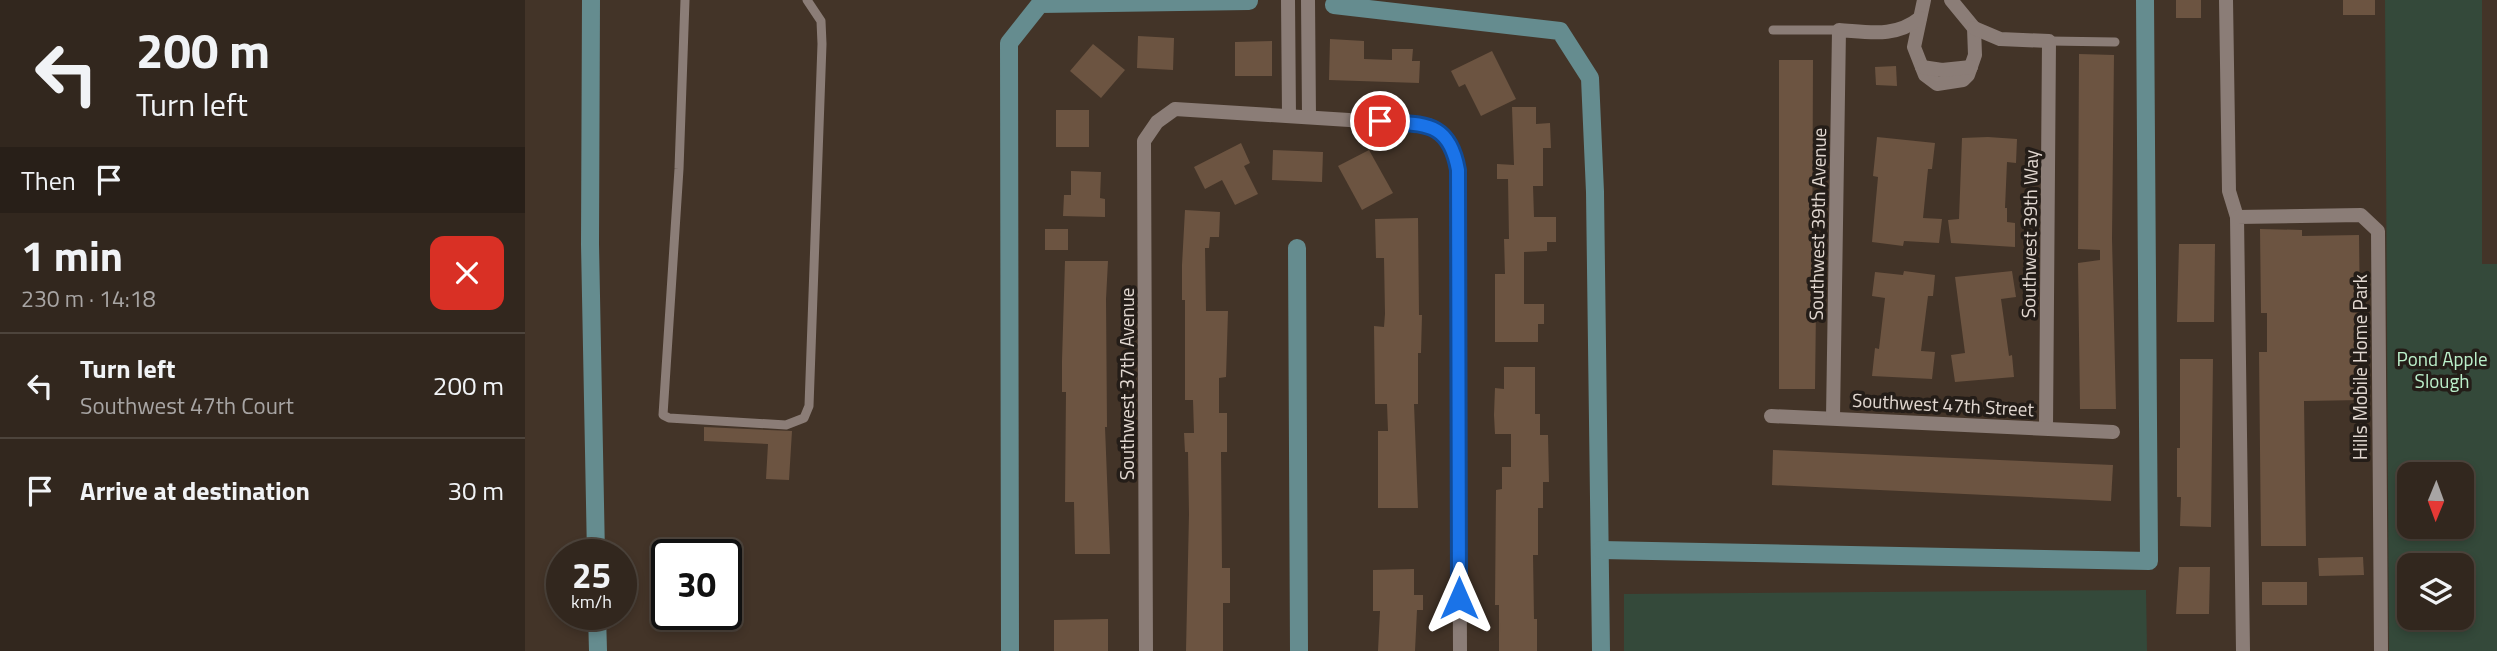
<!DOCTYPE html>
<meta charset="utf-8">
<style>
body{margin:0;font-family:"Titillium Web",sans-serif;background:#3d332b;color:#f1f3f6;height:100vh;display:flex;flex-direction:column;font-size:26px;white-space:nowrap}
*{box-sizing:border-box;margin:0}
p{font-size:23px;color:#a8a5a4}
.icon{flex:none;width:38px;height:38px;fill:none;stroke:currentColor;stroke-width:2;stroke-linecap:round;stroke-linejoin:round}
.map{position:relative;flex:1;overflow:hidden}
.drawer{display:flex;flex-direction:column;background:#32271e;width:525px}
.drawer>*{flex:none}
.banner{background:#32271e;color:#f1f3f6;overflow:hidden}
.needle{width:46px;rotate:181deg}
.controls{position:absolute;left:1872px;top:462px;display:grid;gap:14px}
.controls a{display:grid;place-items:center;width:77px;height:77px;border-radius:14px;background:#32271e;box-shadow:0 4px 10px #0003,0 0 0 2px #4d443c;font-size:35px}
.speed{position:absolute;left:21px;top:539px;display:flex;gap:14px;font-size:35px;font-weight:700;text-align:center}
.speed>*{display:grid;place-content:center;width:91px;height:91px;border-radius:50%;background:#32271e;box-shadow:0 4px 10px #0003,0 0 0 2px #4d443c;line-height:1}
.speed small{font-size:18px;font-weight:400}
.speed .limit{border:4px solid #111;border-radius:10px;background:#fff;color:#111}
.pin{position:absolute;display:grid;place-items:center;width:60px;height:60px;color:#fff;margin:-30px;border:4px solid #fff;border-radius:50%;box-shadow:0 2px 7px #0007}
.me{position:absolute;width:77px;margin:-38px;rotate:0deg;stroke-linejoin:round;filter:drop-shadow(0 0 5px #0008)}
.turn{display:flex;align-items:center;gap:24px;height:147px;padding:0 21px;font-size:32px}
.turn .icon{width:91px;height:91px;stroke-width:2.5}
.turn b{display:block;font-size:49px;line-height:60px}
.then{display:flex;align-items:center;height:66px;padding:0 21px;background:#0003;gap:14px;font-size:26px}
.round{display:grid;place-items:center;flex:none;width:74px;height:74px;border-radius:14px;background:#3d332b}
.head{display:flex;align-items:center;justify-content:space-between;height:119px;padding:0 21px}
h1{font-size:42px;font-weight:700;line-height:52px}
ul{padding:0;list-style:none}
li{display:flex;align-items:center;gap:21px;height:105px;padding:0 21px;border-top:2px solid #4d443c}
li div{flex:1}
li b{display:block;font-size:26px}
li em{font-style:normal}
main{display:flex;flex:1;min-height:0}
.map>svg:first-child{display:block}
.green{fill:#34493a;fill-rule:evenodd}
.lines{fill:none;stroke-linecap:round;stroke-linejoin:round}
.canal{stroke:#658c8f;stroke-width:18}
.building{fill:#6c5441}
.service{stroke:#8b7d77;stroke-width:9}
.minor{stroke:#8b7d77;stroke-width:14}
.route-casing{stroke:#114b97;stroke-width:18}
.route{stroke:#1a73e8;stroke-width:12}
.labels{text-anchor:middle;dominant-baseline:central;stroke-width:7;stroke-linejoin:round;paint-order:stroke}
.street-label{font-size:19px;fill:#e2d8d1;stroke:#241d18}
.park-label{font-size:19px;fill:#bcf0cb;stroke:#241d18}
</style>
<main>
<section class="drawer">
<div class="banner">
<div class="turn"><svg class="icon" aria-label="left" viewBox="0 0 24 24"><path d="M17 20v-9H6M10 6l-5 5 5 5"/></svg><div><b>200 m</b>Turn left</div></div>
<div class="then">Then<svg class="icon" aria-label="arrive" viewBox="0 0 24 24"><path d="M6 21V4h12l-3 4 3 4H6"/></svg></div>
</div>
<div class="head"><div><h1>1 min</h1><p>230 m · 14:18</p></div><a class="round" style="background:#d93025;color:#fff"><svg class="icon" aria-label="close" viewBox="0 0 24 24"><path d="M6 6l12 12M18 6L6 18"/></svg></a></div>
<ul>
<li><svg class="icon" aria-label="left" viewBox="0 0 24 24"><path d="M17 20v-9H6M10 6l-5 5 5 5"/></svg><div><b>Turn left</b><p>Southwest 47th Court</p></div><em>200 m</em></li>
<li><svg class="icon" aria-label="arrive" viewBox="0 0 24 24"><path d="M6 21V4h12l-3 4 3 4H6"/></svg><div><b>Arrive at destination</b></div><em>30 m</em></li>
</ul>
</section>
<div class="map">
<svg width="1972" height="651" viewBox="0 0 1972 651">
<rect width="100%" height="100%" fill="#433428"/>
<g class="green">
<path d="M1860,0H1957V264H1972V651H1864ZM1885,474H1937V527H1885ZM1885,565H1937V618H1885Z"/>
<polygon points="1621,590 1622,651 1099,651 1099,594"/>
</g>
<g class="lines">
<g class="canal">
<polyline points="66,0 65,244 71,555"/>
<polyline points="809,5 1035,31 1065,78 1070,192 1076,651"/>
<polyline points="772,248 774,651"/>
<polyline points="1076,550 1624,561 1620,0"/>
<polyline points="72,614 73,651"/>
<polyline points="485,651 484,43 515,4 724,1"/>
</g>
</g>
<g class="building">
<rect x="1651" y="0" width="25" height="18"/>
<rect x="1818" y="0" width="32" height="15"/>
<polygon points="613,36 649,38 648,70 612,68"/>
<polygon points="805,39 839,41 839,59 867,60 867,49 888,49 887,61 895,61 894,83 804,80"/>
<polygon points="747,41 747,76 710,76 710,42"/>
<polygon points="568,44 600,70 576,98 545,71"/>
<polygon points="967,51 991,99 956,116 940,84 934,87 926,71"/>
<polygon points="1554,54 1589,55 1587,238 1591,409 1555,409 1553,263 1575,260 1575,250 1553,249"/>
<polygon points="1254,60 1288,60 1287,309 1291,308 1290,389 1254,389"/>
<polygon points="1371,66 1372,86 1351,85 1350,67"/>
<polygon points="987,107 1011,107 1011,124 1025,123 1026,148 1018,148 1018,186 1008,186 1009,217 1031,217 1031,242 1022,242 1022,251 999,252 999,304 1019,304 1019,324 1013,324 1013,342 970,342 970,274 980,274 979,239 984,239 983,179 972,179 972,164 989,165"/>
<rect x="531" y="110" width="33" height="37"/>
<polygon points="1352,137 1410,143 1407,169 1403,169 1398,218 1417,219 1414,243 1379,241 1378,246 1347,242 1353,177 1348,176"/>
<polygon points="1463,137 1492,139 1491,163 1482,162 1480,208 1482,208 1482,222 1490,223 1490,247 1426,243 1423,220 1434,219 1437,138"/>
<polygon points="716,143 725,163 719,166 733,194 710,205 697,180 680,189 669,167"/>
<polygon points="748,150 798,152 797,182 747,180"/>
<polygon points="844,150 868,193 837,210 813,166"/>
<polygon points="546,171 576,172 575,198 580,199 580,217 538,216 539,195 546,195"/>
<polygon points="660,210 695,212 694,237 685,237 684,248 680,248 681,311 703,311 701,377 694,378 694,413 702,413 702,452 696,452 697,568 705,568 705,603 698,603 698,651 661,651 664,514 663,452 660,452 659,433 669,433 668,400 660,400 660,300 657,300 657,265"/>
<polygon points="893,218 894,315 897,315 896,353 893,353 893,404 889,404 893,508 853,508 853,431 863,431 862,404 850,404 849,326 859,327 860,314 859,258 851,258 850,219"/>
<rect x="520" y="229" width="23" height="21"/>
<polygon points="1735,229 1777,230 1777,236 1834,235 1836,400 1779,401 1781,546 1736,546 1734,352 1742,352 1742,313 1736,313"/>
<polygon points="1654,244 1690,244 1689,322 1652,322"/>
<polygon points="540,261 583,261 581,299 582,427 580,427 585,554 550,554 549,502 540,502 541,392 537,392 537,361"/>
<polygon points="1379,271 1410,275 1408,296 1403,296 1396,351 1410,352 1407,379 1347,376 1350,348 1354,349 1360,298 1347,296 1350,272 1378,275"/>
<polygon points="1487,271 1491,297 1476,299 1484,356 1487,355 1489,377 1430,382 1426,355 1440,353 1430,277"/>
<polygon points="1655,359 1688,359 1686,527 1655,526 1656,497 1652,497 1652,448 1655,448"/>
<polygon points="979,367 1010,367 1010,414 1015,414 1015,435 1023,435 1024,482 1018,482 1018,508 1013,508 1013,555 1008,555 1009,619 1012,619 1012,651 974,651 974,605 970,605 971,490 977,489 977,467 986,467 986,434 970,434 969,415 970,388 979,389"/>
<polygon points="179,427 267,431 264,480 241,479 243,444 179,441"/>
<polygon points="1248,450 1588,465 1586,501 1247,485"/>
<polygon points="1838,557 1839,575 1794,576 1793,558"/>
<polygon points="1654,567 1685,567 1684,614 1651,614"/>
<polygon points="889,569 889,595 898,595 898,610 892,610 890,651 853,651 855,611 848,611 848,570"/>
<rect x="1737" y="582" width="45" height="23"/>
<polygon points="583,619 583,651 529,651 529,620"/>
</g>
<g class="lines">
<g class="service">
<polyline points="160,0 154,169 138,415 144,418 261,425 279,418 284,406 297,44 296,21 282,0"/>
<polyline points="1248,30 1314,30"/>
<polyline points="1524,41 1590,42"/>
</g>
<g class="minor">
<polyline points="763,0 764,115"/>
<polyline points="783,0 784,116"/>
<polyline points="1399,0 1389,47 1400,75 1412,84 1438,80 1443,75 1450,55 1449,28 1426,0"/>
<polyline points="1701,0 1704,191 1712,217"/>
<polyline points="1449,28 1475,39 1524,41 1521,428"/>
<polyline points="1397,67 1417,70 1446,67"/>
<polyline points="1246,416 1588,432"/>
<path d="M1308,418L1314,30C1344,32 1370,38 1395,18"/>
<path d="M621,651L619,141L632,122L650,109L903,125C924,136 929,148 933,170L935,651"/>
<polyline points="1718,651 1712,217 1836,215 1853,231 1856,651"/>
</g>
</g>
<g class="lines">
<g class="route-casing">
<path id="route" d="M855,121C899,125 924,120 933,170L934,598"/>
</g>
<use href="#route" class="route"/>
</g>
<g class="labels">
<g class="street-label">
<text transform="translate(1292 224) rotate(-89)">Southwest 39th Avenue</text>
<text transform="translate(1504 234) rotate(-89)">Southwest 39th Way</text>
<text transform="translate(1834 367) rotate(-90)">Hills Mobile Home Park</text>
<text transform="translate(601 384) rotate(-90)">Southwest 37th Avenue</text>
<text transform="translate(1418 404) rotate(3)">Southwest 47th Street</text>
</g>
<g class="park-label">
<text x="1917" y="358">Pond Apple<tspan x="1917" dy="22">Slough</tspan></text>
</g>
</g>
</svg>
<div class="controls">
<a><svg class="needle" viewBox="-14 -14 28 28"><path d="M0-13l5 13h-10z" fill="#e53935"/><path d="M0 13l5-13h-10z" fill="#a8a5a4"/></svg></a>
<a><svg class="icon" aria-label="layers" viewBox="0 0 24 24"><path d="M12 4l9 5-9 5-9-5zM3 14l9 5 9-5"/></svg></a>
</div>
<div class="speed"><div>25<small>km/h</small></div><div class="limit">30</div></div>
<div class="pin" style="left:855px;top:121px;background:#d93025"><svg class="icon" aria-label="arrive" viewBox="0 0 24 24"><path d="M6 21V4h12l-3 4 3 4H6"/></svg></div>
<svg class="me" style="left:934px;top:598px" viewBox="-20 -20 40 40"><path d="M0-17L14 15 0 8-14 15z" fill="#1a73e8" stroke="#fff" stroke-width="4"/></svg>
</div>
</main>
